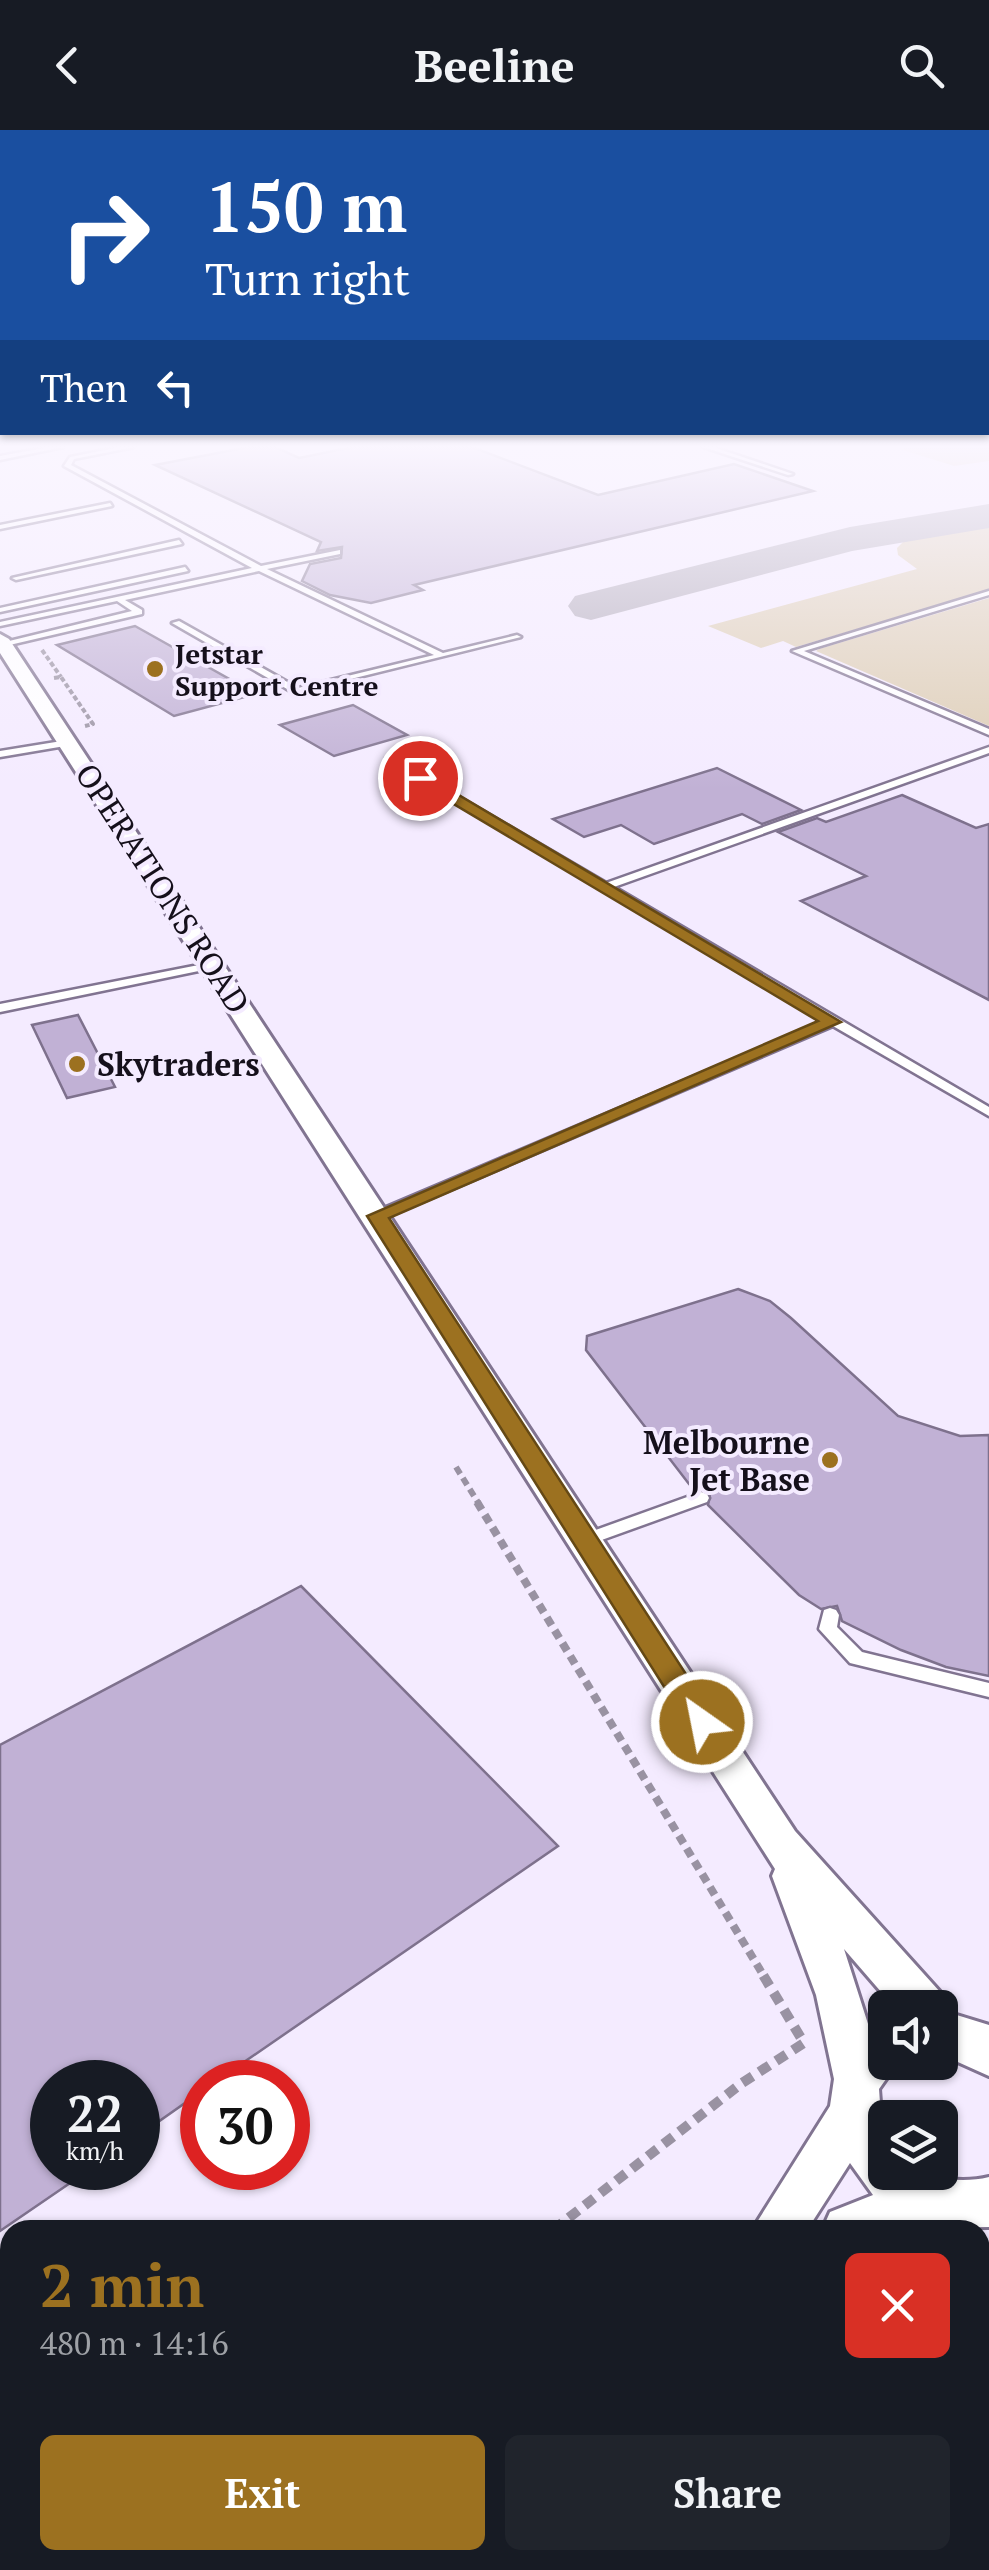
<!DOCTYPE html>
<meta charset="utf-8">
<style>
body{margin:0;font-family:"PT Serif",serif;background:#20242c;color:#f1f3f6;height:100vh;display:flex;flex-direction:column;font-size:38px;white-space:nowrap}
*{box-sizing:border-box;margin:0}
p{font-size:32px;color:#9ea1a6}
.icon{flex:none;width:55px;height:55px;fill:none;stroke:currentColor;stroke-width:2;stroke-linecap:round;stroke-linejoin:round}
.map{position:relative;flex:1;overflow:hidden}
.side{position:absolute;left:0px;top:2090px;width:990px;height:350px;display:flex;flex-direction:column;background:#171b24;border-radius:30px 30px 0 0;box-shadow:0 2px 8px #0004}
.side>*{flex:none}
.top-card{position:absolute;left:0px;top:0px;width:990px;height:305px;box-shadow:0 2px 8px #0004;background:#1a4fa0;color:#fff;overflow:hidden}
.buttons{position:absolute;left:868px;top:1860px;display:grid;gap:20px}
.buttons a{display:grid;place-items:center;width:90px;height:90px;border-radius:15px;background:#171b24;box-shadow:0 2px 8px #0004;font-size:50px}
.speed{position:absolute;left:30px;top:1930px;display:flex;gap:20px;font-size:50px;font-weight:700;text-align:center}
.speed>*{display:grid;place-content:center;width:130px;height:130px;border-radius:50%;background:#171b24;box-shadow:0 2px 8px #0004;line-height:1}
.speed small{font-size:25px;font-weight:400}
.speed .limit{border:15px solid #d22;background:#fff;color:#111}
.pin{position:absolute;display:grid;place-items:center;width:85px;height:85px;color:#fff;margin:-42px;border:5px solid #fff;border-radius:50%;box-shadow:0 2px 10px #0007}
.me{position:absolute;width:110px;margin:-55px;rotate:327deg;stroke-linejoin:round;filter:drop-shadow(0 0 8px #0008)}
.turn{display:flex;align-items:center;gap:35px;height:210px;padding:0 40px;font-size:45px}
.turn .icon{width:130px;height:130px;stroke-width:2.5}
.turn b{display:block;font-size:70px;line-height:85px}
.then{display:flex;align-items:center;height:95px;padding:0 40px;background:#0003;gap:20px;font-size:38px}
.round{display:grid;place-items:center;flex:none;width:105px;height:105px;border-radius:15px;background:#20242c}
.headline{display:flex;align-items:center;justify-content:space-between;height:170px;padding:0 40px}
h1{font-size:60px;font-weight:600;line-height:75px;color:#9c7120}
.cta{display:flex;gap:20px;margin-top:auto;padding:20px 40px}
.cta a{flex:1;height:115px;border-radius:15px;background:#9c7120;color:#fff;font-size:40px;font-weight:600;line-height:115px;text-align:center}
.cta a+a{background:#20242c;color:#f1f3f6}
header{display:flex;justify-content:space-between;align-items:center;height:130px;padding:0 40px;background:#171b24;font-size:45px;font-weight:600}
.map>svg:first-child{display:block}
.green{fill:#ddcdb4}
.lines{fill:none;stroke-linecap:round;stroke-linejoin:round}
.taxiway{fill:#b1aaba;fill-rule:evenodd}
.building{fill:#c1b1d5;stroke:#7e718d;stroke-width:2.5}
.lane-casing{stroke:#817491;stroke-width:5}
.street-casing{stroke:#817491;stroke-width:6}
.path-far3{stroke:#9992a2;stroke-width:4;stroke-dasharray:5 2.5;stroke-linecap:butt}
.path-far2{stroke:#9992a2;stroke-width:6;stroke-dasharray:8 5;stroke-linecap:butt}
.path-far1{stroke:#9992a2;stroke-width:8;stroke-dasharray:9 6;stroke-linecap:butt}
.path{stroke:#9992a2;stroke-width:10;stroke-dasharray:12 8;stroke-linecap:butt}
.lane{fill:#fff;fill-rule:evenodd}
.street{fill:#fff;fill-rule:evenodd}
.route{fill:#9c7120;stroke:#654915;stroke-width:2.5}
.poi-dot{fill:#9c7120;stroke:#f4ebff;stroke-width:4}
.labels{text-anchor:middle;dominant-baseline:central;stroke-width:8;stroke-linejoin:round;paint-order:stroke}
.far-poi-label{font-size:28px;font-weight:bold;fill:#15101b;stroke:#f4ebff;text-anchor:start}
.street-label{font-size:32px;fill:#15101b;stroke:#f4ebff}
.poi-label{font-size:32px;font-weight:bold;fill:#15101b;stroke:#f4ebff;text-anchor:start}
</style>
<header><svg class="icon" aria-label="back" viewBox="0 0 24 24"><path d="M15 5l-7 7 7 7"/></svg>Beeline<svg class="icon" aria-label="search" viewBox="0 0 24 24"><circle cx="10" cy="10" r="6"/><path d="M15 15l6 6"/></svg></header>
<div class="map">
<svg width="989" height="2440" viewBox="0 0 989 2440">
<rect width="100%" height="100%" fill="#f4ebff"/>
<g class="green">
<polygon points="909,317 989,317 989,331 954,336 900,319"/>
<polygon points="989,396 989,460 796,517 783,511 761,518 708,496 917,439 898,425 897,418 904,411"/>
<polygon points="989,468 989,596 816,521 819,519"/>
</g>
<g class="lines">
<polygon class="taxiway" points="989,374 989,398 852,421 591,490 575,486 568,476 575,466 850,397"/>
</g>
<g class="building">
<polygon points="249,317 275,317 299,328 353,317 472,317 598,365 734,334 813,361 414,455 423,460 371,473 330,465 302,451 310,434 341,428 342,417 317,421 321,412 155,335"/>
<polygon points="135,496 256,564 174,586 57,515"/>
<polygon points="353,575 407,605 334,626 280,595"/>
<polygon points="717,638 801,680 762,694 742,684 654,714 621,695 584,707 553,689"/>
<polygon points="902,665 976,698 989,694 989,870 801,771 866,746 778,702 817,688 826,692"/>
<polygon points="78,885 115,957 67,968 32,895"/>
<polygon points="738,1159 770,1171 791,1188 898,1286 960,1306 989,1305 989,1546 946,1537 901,1520 842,1491 837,1476 821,1479 799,1465 708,1375 710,1362 695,1360 689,1354 586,1220 587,1206"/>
<polygon points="301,1456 558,1716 215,1952 202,1952 202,1961 138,2006 138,1952 52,1952 52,2038 92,2038 0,2101 0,1615"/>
</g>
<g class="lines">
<g class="lane-casing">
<g id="lane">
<polygon points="49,317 63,317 0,330 0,326"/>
<polygon points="120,317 134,317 74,329 71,335 261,436 340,420 340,424 267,439 443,523 517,505 521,507 294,563 172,493 179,491 298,558 434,525 259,441 125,470 142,480 142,484 1,517 1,513 132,481 117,471 0,496 0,492 252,438 64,336 70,327"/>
<polygon points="703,317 713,317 793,344 788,345"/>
<polygon points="110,373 112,376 0,399 0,395"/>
<polygon points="179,410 182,414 16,450 12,448"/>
<polygon points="185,437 188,441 0,482 0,478"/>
<polygon points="989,461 989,465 804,521 989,599 989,605 792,521"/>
<polygon points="68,610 73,613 71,615 0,627 0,621"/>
<polygon points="989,617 989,623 614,757 989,977 989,986 833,896 382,1089 372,1089 370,1086 372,1083 825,891 386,632 386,628 392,628 606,753"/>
<polygon points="214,832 220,835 218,837 0,882 0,874"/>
<polygon points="701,1362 707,1364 709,1368 707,1372 585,1416 579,1414 577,1410 579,1406"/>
<polygon points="830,1478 836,1480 839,1485 837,1497 862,1522 989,1553 989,1567 850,1533 819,1499 824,1480"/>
</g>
</g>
<g class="street-casing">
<g id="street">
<path d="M0,504L9,509L795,1701L941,1863L947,1882L989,1895V1946L940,1924V1878H895L844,1819L869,1897L885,1891V1932H898L879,1959L885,2042C921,2042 953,2056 989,2047V2097L822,2100L830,2082L873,2065L850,2033L807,2100H752L830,1976L834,1949L816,1865L772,1746L775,1739L0,523Z"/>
<polygon points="409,2430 474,2430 470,2440 405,2440"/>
</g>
</g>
<g class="path-far3">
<polyline points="42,520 61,547"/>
<polyline points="54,548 61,547 93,594 85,596"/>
</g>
<polyline class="path-far2" points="456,1337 479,1374"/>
<polyline class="path-far1" points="477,1372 762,1843"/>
<g class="path">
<polyline points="553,2100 742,1953 804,1913 760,1840"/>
<polyline points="116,2440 129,2430"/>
</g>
<use href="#lane" class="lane"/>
<use href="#street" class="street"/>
</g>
<linearGradient id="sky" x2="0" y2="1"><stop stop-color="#95adbf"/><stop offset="0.48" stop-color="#faf6ff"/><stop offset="1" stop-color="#faf6ff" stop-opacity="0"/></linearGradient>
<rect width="989" height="659" fill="url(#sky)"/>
<polygon class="route" points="415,645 425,645 841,892 389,1088 712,1584 716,1592 712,1601 692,1601 367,1086 818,891 415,651"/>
<g class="poi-dot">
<circle cx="155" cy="539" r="10"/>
<circle cx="77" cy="934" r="10"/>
<circle cx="830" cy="1330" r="10"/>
</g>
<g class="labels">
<g class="far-poi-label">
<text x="175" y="523">Jetstar<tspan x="175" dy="32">Support Centre</tspan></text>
</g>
<g class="street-label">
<text transform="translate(163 758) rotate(57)">OPERATIONS ROAD</text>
</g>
<g class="poi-label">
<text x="97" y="934">Skytraders</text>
<text x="810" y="1312" text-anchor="end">Melbourne<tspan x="810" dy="37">Jet Base</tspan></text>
</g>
</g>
</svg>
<div class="buttons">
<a><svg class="icon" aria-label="sound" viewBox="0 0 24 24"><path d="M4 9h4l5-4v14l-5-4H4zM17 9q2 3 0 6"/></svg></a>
<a><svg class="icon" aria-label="layers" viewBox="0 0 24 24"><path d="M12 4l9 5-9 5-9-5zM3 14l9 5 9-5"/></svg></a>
</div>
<div class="speed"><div>22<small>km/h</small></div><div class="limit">30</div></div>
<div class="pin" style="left:420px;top:648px;background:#d93025"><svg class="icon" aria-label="arrive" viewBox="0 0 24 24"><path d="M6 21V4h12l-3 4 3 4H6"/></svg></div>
<svg class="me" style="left:702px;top:1592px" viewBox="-20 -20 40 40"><circle r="17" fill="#9c7120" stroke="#fff" stroke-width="3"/><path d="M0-11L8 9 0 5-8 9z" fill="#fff"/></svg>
<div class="top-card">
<div class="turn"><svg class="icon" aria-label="right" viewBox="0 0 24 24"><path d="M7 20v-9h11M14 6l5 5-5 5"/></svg><div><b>150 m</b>Turn right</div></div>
<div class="then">Then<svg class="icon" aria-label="left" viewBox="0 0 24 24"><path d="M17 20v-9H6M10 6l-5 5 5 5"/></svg></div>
</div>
<section class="side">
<div class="headline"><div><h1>2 min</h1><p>480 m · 14:16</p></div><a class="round" style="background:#d93025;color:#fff"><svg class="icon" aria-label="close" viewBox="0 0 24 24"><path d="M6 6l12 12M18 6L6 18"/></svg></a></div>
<div class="cta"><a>Exit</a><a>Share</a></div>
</section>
</div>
